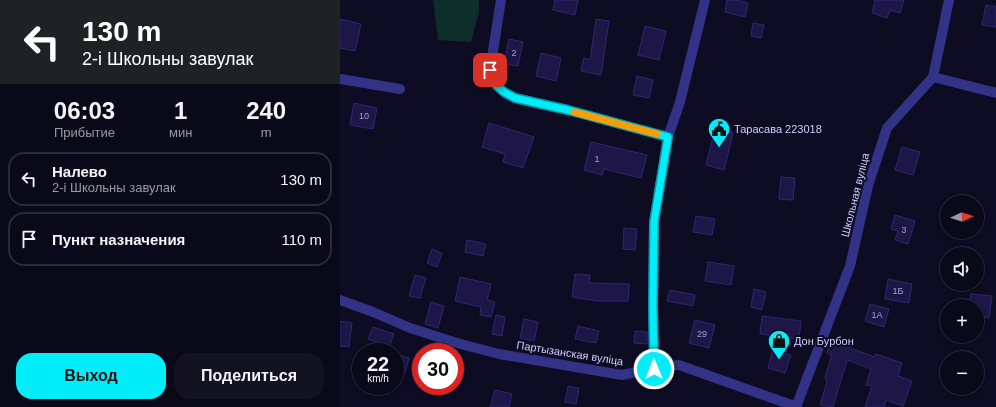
<!DOCTYPE html>
<html lang="ru">
<meta charset="utf-8">
<style>
body{margin:0;font-family:Arial,sans-serif;background:#131223;color:#f1f3f6;height:100vh;display:flex;flex-direction:column;font-size:15px;white-space:nowrap}
*{box-sizing:border-box;margin:0}
p{font-size:13px;color:#999aa2}
.icon{flex:none;width:22px;height:22px;fill:none;stroke:currentColor;stroke-width:2;stroke-linecap:round;stroke-linejoin:round}
.map{position:relative;flex:1;overflow:hidden}
.sheet{display:flex;flex-direction:column;background:#0a091a;width:340px}
.sheet>*{flex:none}
.hud{background:#202124;color:#fff;overflow:hidden}
.needle{width:26px;rotate:87deg}
.fabs{position:absolute;left:600px;top:195px;display:grid;gap:8px}
.fabs a{display:grid;place-items:center;width:44px;height:44px;border-radius:50%;background:#0a091a;box-shadow:0 2px 6px #0003,0 0 0 1px #2a2a39;font-size:20px}
.speed{position:absolute;left:12px;top:343px;display:flex;gap:8px;font-size:20px;font-weight:700;text-align:center}
.speed>*{display:grid;place-content:center;width:52px;height:52px;border-radius:50%;background:#0a091a;box-shadow:0 2px 6px #0003,0 0 0 1px #2a2a39;line-height:1}
.speed small{font-size:10px;font-weight:400}
.speed .limit{border:6px solid #d22;background:#fff;color:#111}
.pin{position:absolute;display:grid;place-items:center;width:34px;height:34px;color:#fff;margin:-17px;border-radius:8px;box-shadow:0 2px 6px #0006}
.me{position:absolute;width:44px;margin:-22px;rotate:359deg;stroke-linejoin:round;filter:drop-shadow(0 0 3px #0008)}
.turn{display:flex;align-items:center;gap:14px;height:84px;padding:0 16px;font-size:18px}
.turn .icon{width:52px;height:52px;stroke-width:2.5}
.turn b{display:block;font-size:28px;line-height:34px}
.eta{display:flex;justify-content:space-evenly;align-items:center;height:68px;text-align:center}
.eta b{font-size:24px;font-weight:800;line-height:28px}
.primary-button{display:flex;gap:8px;margin-top:auto;padding:8px 16px}
.primary-button a{flex:1;height:46px;border-radius:16px;background:#00edf9;color:#111;font-size:16px;font-weight:800;line-height:46px;text-align:center}
.primary-button a+a{background:#131223;color:#f1f3f6}
ul{padding:0;list-style:none}
li{display:flex;align-items:center;gap:12px;height:54px;margin:0 8px 6px;padding:0 8px;border:2px solid #2a2a39;border-radius:16px}
li div{flex:1}
li b{display:block;font-size:15px}
li em{font-style:normal}
main{display:flex;flex:1;min-height:0}
.map>svg:first-child{display:block}
.green{fill:#0e2e2b}
.building{fill:#1d1646;stroke:#312674}
.lines{fill:none;stroke-linecap:round;stroke-linejoin:round}
.minor{stroke:#323387;stroke-width:10}
.tertiary{stroke:#323387;stroke-width:10}
.route-casing{stroke:#009aa2;stroke-width:10}
.route{stroke:#00edf9;stroke-width:7}
.slow{stroke:#f59e0b;stroke-width:7}
.labels{text-anchor:middle;dominant-baseline:central;stroke-width:4;stroke-linejoin:round;paint-order:stroke}
.number-label{font-size:9px;fill:#a4a0d1}
.poi-label{font-size:11px;fill:#d1ceff;stroke:#0e0c23;text-anchor:start}
.street-label{font-size:11px;fill:#d1ceff;stroke:#0e0c23}
</style>
<main>
<section class="sheet">
<div class="hud">
<div class="turn"><svg class="icon" aria-label="left" viewBox="0 0 24 24"><path d="M17 20v-9H6M10 6l-5 5 5 5"/></svg><div><b>130 m</b>2-і Школьны завулак</div></div>
</div>
<div class="eta">
<div><b>06:03</b><p>Прибытие</p></div>
<div><b>1</b><p>мин</p></div>
<div><b>240</b><p>m</p></div>
</div>
<ul>
<li><svg class="icon" aria-label="left" viewBox="0 0 24 24"><path d="M17 20v-9H6M10 6l-5 5 5 5"/></svg><div><b>Налево</b><p>2-і Школьны завулак</p></div><em>130 m</em></li>
<li><svg class="icon" aria-label="arrive" viewBox="0 0 24 24"><path d="M6 21V4h12l-3 4 3 4H6"/></svg><div><b>Пункт назначения</b></div><em>110 m</em></li>
</ul>
<div class="primary-button"><a>Выход</a><a>Поделиться</a></div>
</section>
<div class="map">
<svg width="656" height="407" viewBox="0 0 656 407">
<rect width="100%" height="100%" fill="#0e0c23"/>
<polygon class="green" points="93,0 139,0 139,11 131,42 98,40"/>
<g class="building">
<polygon points="215,0 238,0 235,15 213,10"/>
<polygon points="387,0 396,0 408,3 405,17 385,12"/>
<polygon points="535,0 564,0 560,13 550,10 547,18 532,13"/>
<polygon points="646,5 656,7 656,27 642,25"/>
<polygon points="0,19 21,24 15,51 0,48"/>
<polygon points="256,19 269,21 261,75 241,71 244,58 250,60"/>
<polygon points="413,23 424,25 421,38 411,36"/>
<polygon points="305,26 326,31 319,60 298,55"/>
<polygon points="169,39 183,42 178,66 164,64"/>
<polygon points="201,53 221,58 216,81 196,76"/>
<polygon points="297,76 313,80 309,98 293,95"/>
<polygon points="14,103 37,108 33,129 10,125"/>
<polygon points="149,123 194,137 183,168 163,162 165,154 142,147"/>
<polygon points="375,129 393,133 384,170 366,165"/>
<polygon points="251,142 307,155 301,178 264,169 262,175 244,170"/>
<polygon points="562,147 580,152 573,175 555,170"/>
<polygon points="441,177 455,178 453,200 439,199"/>
<polygon points="555,215 575,221 568,244 555,240 558,231 551,229"/>
<polygon points="356,216 375,219 372,235 353,232"/>
<polygon points="284,228 297,229 295,250 283,249"/>
<polygon points="127,240 146,244 143,256 125,252"/>
<polygon points="92,249 102,253 97,267 87,263"/>
<polygon points="368,262 394,266 391,285 365,281"/>
<polygon points="235,274 250,275 249,283 289,284 288,301 259,301 232,297"/>
<polygon points="75,275 86,278 80,298 69,296"/>
<polygon points="120,277 151,284 147,300 155,302 151,317 140,315 141,307 115,301"/>
<polygon points="548,279 572,284 569,303 545,299"/>
<polygon points="414,289 426,292 422,310 411,307"/>
<polygon points="330,290 355,295 353,306 327,301"/>
<polygon points="631,294 652,296 649,318 637,316 637,306 629,306"/>
<polygon points="91,302 104,306 98,328 85,324"/>
<polygon points="530,304 549,309 544,327 525,321"/>
<polygon points="156,315 165,317 162,336 152,334"/>
<polygon points="422,316 461,321 459,339 420,334"/>
<polygon points="184,319 198,322 194,341 180,338"/>
<polygon points="355,320 375,325 369,348 349,343"/>
<polygon points="0,321 12,323 9,347 0,346"/>
<polygon points="238,326 259,331 256,343 235,339"/>
<polygon points="33,327 54,334 49,347 28,339"/>
<polygon points="295,331 307,332 307,344 294,343"/>
<polygon points="491,341 535,357 536,354 562,363 558,376 572,381 563,406 546,400 544,407 525,407 532,386 526,385 531,369 507,360 493,407 480,405 487,382 485,377 492,355 487,353"/>
<polygon points="433,349 451,355 445,373 428,368"/>
<polygon points="55,354 69,358 65,373 55,370"/>
<polygon points="228,386 239,388 236,404 225,402"/>
<polygon points="155,390 172,394 169,407 150,407"/>
</g>
<g class="lines">
<g class="minor">
<polyline points="161,0 150,70 156,85 164,92 175,98 228,110 328,137"/>
<polyline points="593,77 656,93"/>
<polyline points="0,79 60,89"/>
<polyline points="314,369 313,305 314,222 328,137 340,102 365,0"/>
<polyline points="456,407 510,266 528,186 547,128 593,77 609,0"/>
</g>
<polyline class="tertiary" points="0,300 33,312 70,328 117,343 159,354 282,375 327,366 339,365 457,407"/>
</g>
<g class="lines">
<g class="route-casing">
<polyline id="route" points="150,70 156,85 164,92 175,98 228,110 328,137 314,222 313,305 314,369"/>
</g>
<use href="#route" class="route"/>
<polyline class="slow" points="234,112 317,134"/>
</g>
<defs>
<g id="civic-pin" transform="scale(1.15)"><path d="M0 17L-7.5 6A9.5 9.5 0 1 1 7.5 6Z" fill="#00edf9" stroke="#0e0c23"/><path d="M-.6-6.5H3V-4.5H.6V-3L4-1V1h2V6H-6V1h2V-1L-.6-3ZM-1.2 2.5V6h2.4V2.5Z" fill="#111"/></g>
<g id="shop-pin" transform="scale(1.15)"><path d="M0 17L-7.5 6A9.5 9.5 0 1 1 7.5 6Z" fill="#00edf9" stroke="#0e0c23"/><path d="M-5-2.5h2.3a2.7 3.5 0 0 1 5.4 0H5L5.5 6h-11ZM-1.5-2.5h3a1.5 2.3 0 0 0-3 0Z" fill="#111"/></g>
</defs>
<g fill-rule="evenodd">
<use href="#civic-pin" x="379" y="129"/>
<use href="#shop-pin" x="439" y="341"/>
</g>
<g class="labels">
<g class="number-label">
<text x="174" y="53">2</text>
<text x="24" y="116">10</text>
<text x="257" y="159">1</text>
<text x="564" y="230">3</text>
<text x="558" y="291">1Б</text>
<text x="537" y="315">1А</text>
<text x="362" y="334">29</text>
</g>
<g class="poi-label">
<text x="394" y="129">Тарасава 223018</text>
<text x="454" y="341">Дон Бурбон</text>
</g>
<g class="street-label">
<text transform="translate(515 195) rotate(-76)">Школьная вуліца</text>
<text transform="translate(230 353) rotate(9)">Партызанская вуліца</text>
</g>
</g>
</svg>
<div class="fabs">
<a><svg class="needle" viewBox="-14 -14 28 28"><path d="M0-13l5 13h-10z" fill="#e53935"/><path d="M0 13l5-13h-10z" fill="#999aa2"/></svg></a>
<a><svg class="icon" aria-label="sound" viewBox="0 0 24 24"><path d="M4 9h4l5-4v14l-5-4H4zM17 9q2 3 0 6"/></svg></a>
<a>+</a>
<a>−</a>
</div>
<div class="speed"><div>22<small>km/h</small></div><div class="limit">30</div></div>
<div class="pin" style="left:150px;top:70px;background:#d93025"><svg class="icon" aria-label="arrive" viewBox="0 0 24 24"><path d="M6 21V4h12l-3 4 3 4H6"/></svg></div>
<svg class="me" style="left:314px;top:369px" viewBox="-20 -20 40 40"><circle r="17" fill="#00edf9" stroke="#fff" stroke-width="3"/><path d="M0-11L8 9 0 5-8 9z" fill="#fff"/></svg>
</div>
</main>
